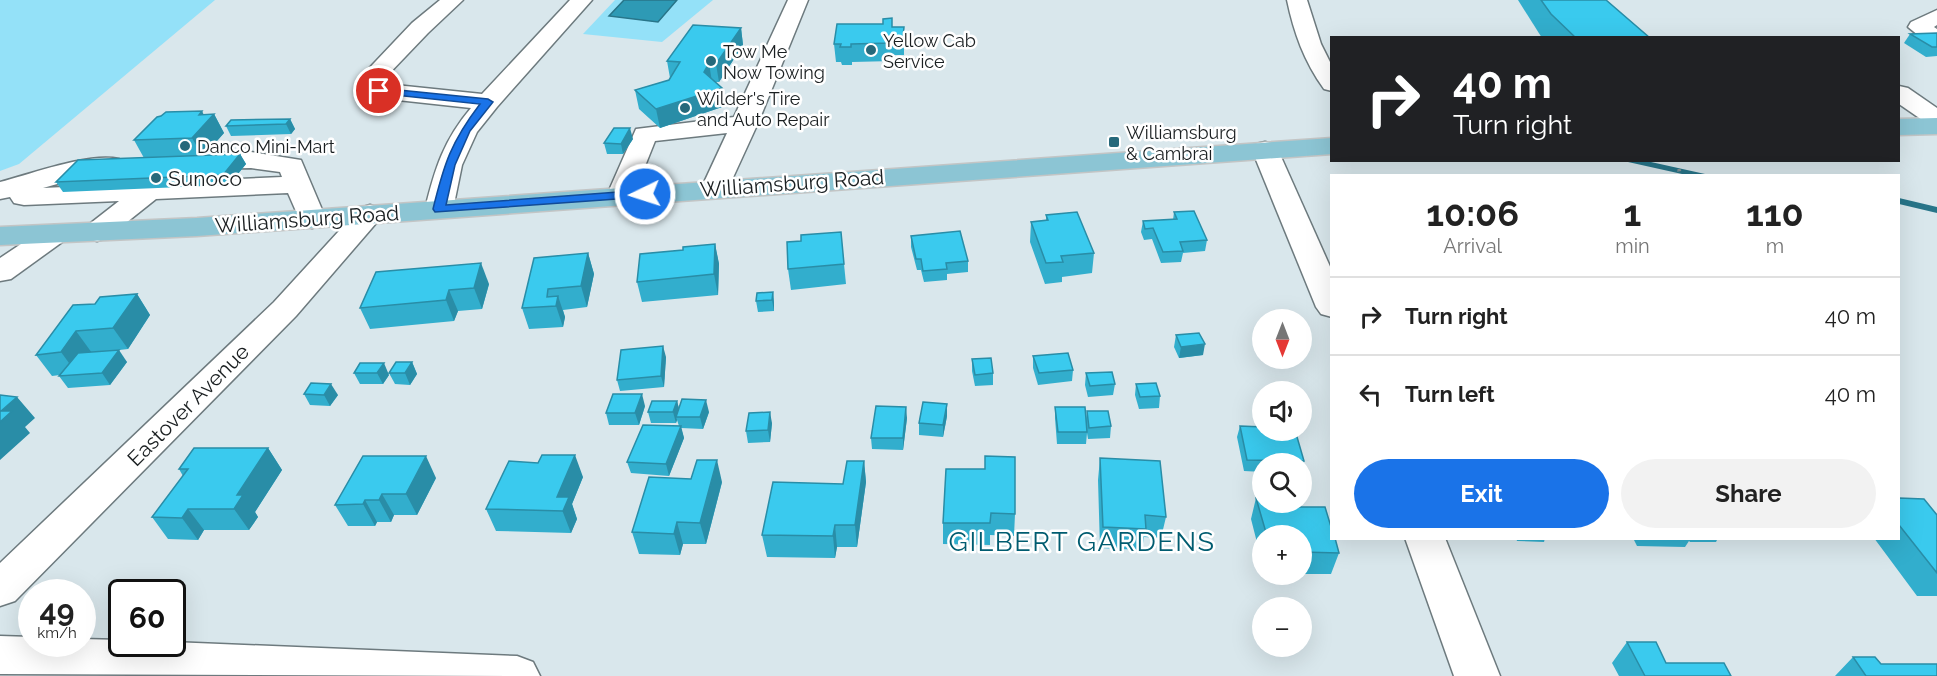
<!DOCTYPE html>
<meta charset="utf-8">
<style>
body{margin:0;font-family:Raleway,sans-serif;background:#f2f2f2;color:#222;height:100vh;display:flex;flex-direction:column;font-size:22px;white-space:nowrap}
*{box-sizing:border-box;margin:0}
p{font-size:20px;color:#767676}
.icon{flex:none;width:33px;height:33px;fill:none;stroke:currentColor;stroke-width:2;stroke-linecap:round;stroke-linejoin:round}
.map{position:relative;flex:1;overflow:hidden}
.sheet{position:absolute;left:1330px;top:174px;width:570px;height:366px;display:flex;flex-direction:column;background:#fff;border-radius:0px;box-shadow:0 6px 24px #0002}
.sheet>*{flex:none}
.hud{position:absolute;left:1330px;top:36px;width:570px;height:126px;border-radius:0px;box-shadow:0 6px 24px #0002;background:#202124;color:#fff;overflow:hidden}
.needle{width:39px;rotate:180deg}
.fabs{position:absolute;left:1252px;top:309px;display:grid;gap:12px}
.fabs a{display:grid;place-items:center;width:60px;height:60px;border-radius:50%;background:#fff;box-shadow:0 6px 24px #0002;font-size:30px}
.speed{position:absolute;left:18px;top:579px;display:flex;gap:12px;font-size:30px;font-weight:700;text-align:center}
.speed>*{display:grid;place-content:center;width:78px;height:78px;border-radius:50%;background:#fff;box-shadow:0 6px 24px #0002;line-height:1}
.speed small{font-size:15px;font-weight:400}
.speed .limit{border:3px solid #111;border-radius:9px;background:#fff;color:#111}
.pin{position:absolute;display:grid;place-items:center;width:51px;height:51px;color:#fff;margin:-26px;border:3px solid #fff;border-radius:50%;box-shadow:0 2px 6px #0007}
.me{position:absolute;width:66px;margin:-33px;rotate:266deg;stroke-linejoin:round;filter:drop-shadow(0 0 4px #0008)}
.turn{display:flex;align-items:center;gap:21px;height:126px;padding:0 24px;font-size:27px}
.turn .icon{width:78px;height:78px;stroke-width:2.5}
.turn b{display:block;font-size:42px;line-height:51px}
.eta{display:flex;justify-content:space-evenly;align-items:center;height:102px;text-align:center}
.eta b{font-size:36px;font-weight:700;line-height:42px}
.button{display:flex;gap:12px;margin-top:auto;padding:12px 24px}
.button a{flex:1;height:69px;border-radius:36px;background:#1a73e8;color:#fff;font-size:24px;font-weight:700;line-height:69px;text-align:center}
.button a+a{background:#f2f2f2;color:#222}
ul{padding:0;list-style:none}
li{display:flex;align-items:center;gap:18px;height:78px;padding:0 24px;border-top:2px solid #e0e0e0}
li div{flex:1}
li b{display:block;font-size:22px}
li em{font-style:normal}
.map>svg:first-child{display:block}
.green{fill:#94e1f8}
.water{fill:#2e9ab5;stroke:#287589;stroke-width:1.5}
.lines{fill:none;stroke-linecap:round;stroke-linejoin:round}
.stream{fill:#287589;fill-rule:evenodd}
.minor-casing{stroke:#6d7a7e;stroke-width:3}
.major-casing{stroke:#c3c5c5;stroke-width:3}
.path-far1{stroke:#899397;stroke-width:3;stroke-dasharray:1 3;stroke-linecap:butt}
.path{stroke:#899397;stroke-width:4;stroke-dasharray:1.5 4.5;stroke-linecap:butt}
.minor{fill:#fff;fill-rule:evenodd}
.major{fill:#8cc5d4;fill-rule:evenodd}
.wall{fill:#32aecd}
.shaded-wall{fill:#298da7}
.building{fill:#3acaee;stroke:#298da7;stroke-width:1.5}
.route{fill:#1a73e8;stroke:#114b97;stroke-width:1.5}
.poi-dot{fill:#26697b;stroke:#fff;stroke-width:2}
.labels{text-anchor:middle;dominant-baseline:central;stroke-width:5;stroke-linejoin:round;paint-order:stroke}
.far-poi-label{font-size:18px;fill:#1a1f21;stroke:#fff;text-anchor:start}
.poi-label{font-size:21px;fill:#1a1f21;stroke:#fff;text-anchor:start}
.street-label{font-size:21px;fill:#1a1f21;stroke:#fff}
.near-neighbourhood-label{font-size:27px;letter-spacing:1.5px;fill:#005c70;stroke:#fff}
</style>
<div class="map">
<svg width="1937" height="676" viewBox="0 0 1937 676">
<rect width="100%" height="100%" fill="#d9e7ec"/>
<g class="green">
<polygon points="0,0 215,0 19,164 0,171"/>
<polygon points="615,0 713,0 662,42 583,34"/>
</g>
<polygon class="water" points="624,0 677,0 658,22 609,16"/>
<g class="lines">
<g class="stream">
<polygon points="1619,160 1642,160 1714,176 1691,176"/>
<polygon points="1899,198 1937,207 1937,213 1899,204"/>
</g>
<g class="minor-casing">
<g id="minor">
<path d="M440,0H463L428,33L383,80L386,84L482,94L570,0H592L497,107L477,132L462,165L453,209L449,215L439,218L429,215L425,209C435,168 444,140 471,108L379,98L370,96L358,80L412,23Z"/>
<polygon points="788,0 808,0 758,123 725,195 715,197 705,195 701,189 727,133 655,141 631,201 621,203 611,201 607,195 636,129 734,117"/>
<path d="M1287,0H1307L1321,44L1332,66V91L1324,89C1304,61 1294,33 1287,0Z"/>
<polygon points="1937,10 1937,25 1934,27 1937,29 1937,46 1929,44 1908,27 1911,22"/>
<polygon points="1899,86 1908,88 1937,108 1937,127 1928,124 1899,104"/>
<polygon points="1265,142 1274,144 1278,150 1332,271 1332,317 1321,314 1316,307 1252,150 1256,144"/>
<path d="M251,152L301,160L326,219L322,225L312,228L302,225L288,193L156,199L107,238L97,241L87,238L82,232L87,226L119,201L24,205L14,203L10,197L0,199V182C31,174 89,152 119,159L123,165L119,171L89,175L43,188L282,177L280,172L251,168L197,169L188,167L184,161L188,155L197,153Z"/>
<polygon points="370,205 380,208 384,214 296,316 15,601 0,606 0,563 274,302 360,208"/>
<polygon points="55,225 65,228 70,234 65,240 11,279 0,281 0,258 45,228"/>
<polygon points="1405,538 1445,538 1500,676 1454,676"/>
<polygon points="0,636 32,637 32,644 82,644 82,639 122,640 122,644 172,642 517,656 533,662 540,676 0,674"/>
</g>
</g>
<g class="major-casing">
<g id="major">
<polygon points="1937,118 1937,134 1899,135 1899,119"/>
<polygon points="1332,138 1332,154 197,236 0,245 0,227 197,218"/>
</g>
</g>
<polyline class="path-far1" points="1679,169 1679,172"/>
<polyline class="path" points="1679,170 1680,175"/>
<use href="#minor" class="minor"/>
<use href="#major" class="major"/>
</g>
<g class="wall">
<polygon points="1518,0 1606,0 1650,38 1542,38"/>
<polygon points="892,27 904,27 904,55 893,55 893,61 852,62 852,65 842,65 841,62 836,62 834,44"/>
<polygon points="741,28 743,45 719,82 715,82 722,88 725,106 660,128 639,109 635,90 669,80 670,78 667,61"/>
<polygon points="1937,33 1937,56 1926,57 1904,43 1910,34"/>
<polygon points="204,114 214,114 224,133 204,155 240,154 246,164 229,185 63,192 56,182 144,158 134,140"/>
<polygon points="290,119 295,129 291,134 231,136 226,126"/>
<polygon points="633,139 623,154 607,154 604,143"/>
<polygon points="1174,212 1207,240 1205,251 1183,253 1181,262 1161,263 1152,239 1144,240 1141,232 1143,221 1173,220"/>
<polygon points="1046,215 1094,253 1092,273 1062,277 1062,282 1045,284 1030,242 1031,222 1046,220"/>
<polygon points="911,236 968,261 968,272 947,274 947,280 924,282 921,270 917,270 911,247"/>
<polygon points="715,244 719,264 718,295 642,302 637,282"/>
<polygon points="588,253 594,274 587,307 563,310 565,317 563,327 529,329 522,308"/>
<polygon points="844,264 846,284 791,290 788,269"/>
<polygon points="376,272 489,284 482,309 458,311 454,321 370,329 360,308"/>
<polygon points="773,292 774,303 774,311 758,312 756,301"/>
<polygon points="137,294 150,315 128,349 111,351 127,362 110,385 68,388 59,376 60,375 52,376 36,355 95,304"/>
<polygon points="1176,335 1203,355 1179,358 1174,347"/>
<polygon points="1033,356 1073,370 1072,381 1038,385 1033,368"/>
<polygon points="666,357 664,387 620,391 617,380"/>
<polygon points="972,359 993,373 993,385 975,386 972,371"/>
<polygon points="412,362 417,374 410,385 395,384 389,373"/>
<polygon points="360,363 389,375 383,384 360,384 354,373"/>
<polygon points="1086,373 1115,384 1113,395 1088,397 1085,385"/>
<polygon points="1136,384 1160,396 1159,408 1139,409 1135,395"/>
<polygon points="304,394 338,395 330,406 310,405"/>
<polygon points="677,401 679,409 709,412 703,429 681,428 684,438 669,476 631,473 627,462 679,426 677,420 676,423 651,423 648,412"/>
<polygon points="645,406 639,425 609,425 606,413"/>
<polygon points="1055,407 1086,418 1087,411 1111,426 1110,438 1088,439 1087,433 1086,444 1057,444 1055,418"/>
<polygon points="947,416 943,437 919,435 919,423"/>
<polygon points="907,418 903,450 872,449 871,438"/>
<polygon points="772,423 770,442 748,443 746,431"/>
<polygon points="1240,426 1304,461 1302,467 1302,464 1263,464 1263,472 1244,471 1237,437"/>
<polygon points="268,448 282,470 255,512 258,517 249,530 204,530 198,540 168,539 152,517 183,476 179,469"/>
<polygon points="1100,458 1166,517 1161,538 1144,537 1142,550 1100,548 1098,480"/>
<polygon points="864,461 866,482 857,547 837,547 835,558 767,557 762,535 843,484"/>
<polygon points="538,463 583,477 572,504 577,519 571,533 496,531 486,509"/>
<polygon points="946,469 1015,514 1014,536 990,535 990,545 943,544 943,523"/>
<polygon points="436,478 417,515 394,515 391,522 377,522 375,526 348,526 335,505"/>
<polygon points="722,482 706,544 683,544 680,555 639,554 632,532"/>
<polygon points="1256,498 1289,507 1339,553 1331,574 1302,574 1302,536 1263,536 1263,566 1251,519"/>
<polygon points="1899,498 1937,515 1937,596 1917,596 1874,538 1899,538"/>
<polygon points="1516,538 1545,538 1544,542 1517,541"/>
<polygon points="1633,538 1718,538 1716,542 1690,542 1689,541 1685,547 1637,546"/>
<polygon points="1627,642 1666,663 1731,676 1619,676 1612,663"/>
<polygon points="1853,657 1881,664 1937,676 1835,676"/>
</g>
<g class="shaded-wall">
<polygon points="741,28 743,45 719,82 716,64"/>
<polygon points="709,63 712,82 704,72"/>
<polygon points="722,88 725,106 660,128 656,109"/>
<polygon points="202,111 207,121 214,114 224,133 203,157 192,138 199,115"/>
<polygon points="290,119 295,129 291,134 286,124"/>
<polygon points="630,128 633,139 623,154 621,144"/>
<polygon points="240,154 246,164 229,185 223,175"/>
<polygon points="715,244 719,264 718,295 714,274"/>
<polygon points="588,253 594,274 587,307 581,286"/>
<polygon points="481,263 489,284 482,309 474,288"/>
<polygon points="449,290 458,311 454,321 446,300"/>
<polygon points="773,292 774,303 774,311 772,300"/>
<polygon points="137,294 150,315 128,349 113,328"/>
<polygon points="558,296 565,317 563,327 556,306"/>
<polygon points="76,331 92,353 77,374 61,352"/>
<polygon points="1205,344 1203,355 1179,358 1181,347"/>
<polygon points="663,346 666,357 664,387 661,376"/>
<polygon points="119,350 127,362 110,385 102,373"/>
<polygon points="412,362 417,374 410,385 405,373"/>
<polygon points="384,363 389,375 383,384 377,373"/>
<polygon points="331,384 338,395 330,406 324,395"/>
<polygon points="642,394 645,406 639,425 635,413"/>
<polygon points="17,397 35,418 25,427 30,433 0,460 0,422 1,411"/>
<polygon points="706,400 709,412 703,429 700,417"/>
<polygon points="677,401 680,412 676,417 677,420 676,423 673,412"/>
<polygon points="947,404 947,416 943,437 943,425"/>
<polygon points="906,407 907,418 903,450 903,438"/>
<polygon points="770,412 772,423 770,442 768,430"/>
<polygon points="681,426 684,438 669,476 666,464"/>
<polygon points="268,448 282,470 255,512 258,517 249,530 234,509 237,495"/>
<polygon points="575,455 583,477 572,504 577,519 571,533 557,497"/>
<polygon points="426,456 436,478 417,515 406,494"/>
<polygon points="717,460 722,482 706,544 700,523"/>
<polygon points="864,461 866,482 857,547 855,525"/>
<polygon points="382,494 394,515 391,522 379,500"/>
<polygon points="365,500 377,522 375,526 363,504"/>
<polygon points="188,509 204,530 198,540 182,518"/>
<polygon points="677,522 683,544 680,555 674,534"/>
<polygon points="835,525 837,547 835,558 833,536"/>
</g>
<g class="building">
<polygon points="1541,0 1606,0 1650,38 1576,38 1551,14"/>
<polygon points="892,18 892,27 904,27 903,37 892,37 892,43 851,44 851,47 840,47 841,44 834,44 837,24 883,24 883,19"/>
<polygon points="693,25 741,28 716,64 709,63 704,72 722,88 656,109 635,90 669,80 680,62 667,61"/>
<polygon points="1937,33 1937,47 1932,47 1910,34"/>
<polygon points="202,111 199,115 214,114 192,138 134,140 157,117 161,116 166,112"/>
<polygon points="290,119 286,124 226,126 231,120"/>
<polygon points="614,128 630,128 621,144 604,143"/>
<polygon points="240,154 223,175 56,182 78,160"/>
<polygon points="1194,211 1207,240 1180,242 1183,251 1163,252 1153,228 1145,229 1143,221 1177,219 1174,212"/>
<polygon points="1077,212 1094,253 1061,256 1063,262 1046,263 1031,222 1048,220 1046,215"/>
<polygon points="960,231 968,261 946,263 947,269 923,271 921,259 916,259 911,236"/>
<polygon points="841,232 844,264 788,269 787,242 801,241 801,235"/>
<polygon points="715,244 714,274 637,282 640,254 683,250 683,247"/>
<polygon points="588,253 581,286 548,289 547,297 558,296 556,306 522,308 534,258"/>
<polygon points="481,263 474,288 449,290 446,300 360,308 376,272"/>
<polygon points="773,292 772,300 756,301 757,293"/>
<polygon points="137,294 113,328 76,331 61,352 36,355 73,305 95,304 100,297"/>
<polygon points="1199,333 1205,344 1181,347 1176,335"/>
<polygon points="663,346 661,376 617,380 621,350"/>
<polygon points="119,350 102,373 59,376 78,353"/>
<polygon points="1068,353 1073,370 1039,373 1033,356"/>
<polygon points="991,358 993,373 975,375 972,359"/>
<polygon points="396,362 412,362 405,373 389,373"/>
<polygon points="360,363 384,363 377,373 354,373"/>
<polygon points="1112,372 1115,384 1090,386 1086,373"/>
<polygon points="311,383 331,384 324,395 304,394"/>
<polygon points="1156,383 1160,396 1140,397 1136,384"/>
<polygon points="613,394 642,394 635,413 606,413"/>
<polygon points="0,395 17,397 1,411 12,411 0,422"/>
<polygon points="682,399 706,400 700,417 676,417"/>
<polygon points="652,401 677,401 673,412 648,412"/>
<polygon points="923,402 947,404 943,425 919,423"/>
<polygon points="876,406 906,407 903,438 871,438"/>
<polygon points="1055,407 1085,407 1087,432 1058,432"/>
<polygon points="1087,411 1108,411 1111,426 1089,428"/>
<polygon points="770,412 768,430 746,431 749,413"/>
<polygon points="643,425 681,426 666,464 627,462"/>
<polygon points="1240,426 1263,427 1263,430 1295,430 1304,461 1247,460"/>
<polygon points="194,448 268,448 237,495 243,495 234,509 188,509 182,518 152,517 188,469 179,469"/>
<polygon points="542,455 575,455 557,497 569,497 563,511 486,509 509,461 538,463"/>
<polygon points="363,456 426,456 406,494 382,494 379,500 365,500 363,504 335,505"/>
<polygon points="985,456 1015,457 1015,514 991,513 990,523 943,523 946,469 985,469"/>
<polygon points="1100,458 1160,461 1166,517 1145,515 1146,529 1103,527"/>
<polygon points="697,460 717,460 700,523 677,522 674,534 632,532 649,477 691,479"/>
<polygon points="847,461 864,461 855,525 835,525 833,536 762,535 773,482 843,484"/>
<polygon points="1256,498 1263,498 1263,502 1288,502 1289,507 1325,507 1332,530 1332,538 1335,538 1339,553 1302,552 1302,536 1267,536"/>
<polygon points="1899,498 1924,499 1937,515 1937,573 1899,525"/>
<polygon points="1627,642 1656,642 1666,663 1724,663 1731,676 1645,676"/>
<polygon points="1853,657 1875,657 1881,664 1937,664 1937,676 1866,676"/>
</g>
<path class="route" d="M379,88L488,99L493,102L470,131L455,165L446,205L645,190L651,194L645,197L435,212L433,209C444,164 451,142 480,104L376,93L374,91Z"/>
<g class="poi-dot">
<circle cx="871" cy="50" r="6"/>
<circle cx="711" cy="61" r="6"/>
<circle cx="685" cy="108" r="6"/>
<rect x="1108" y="136" width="12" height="12" rx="3"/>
<circle cx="185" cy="146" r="6"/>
<circle cx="156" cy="178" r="6"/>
</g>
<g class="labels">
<g class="far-poi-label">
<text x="883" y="40">Yellow Cab<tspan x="883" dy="21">Service</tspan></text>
<text x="723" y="51">Tow Me<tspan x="723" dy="21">Now Towing</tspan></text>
<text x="697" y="98">Wilder's Tire<tspan x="697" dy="21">and Auto Repair</tspan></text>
<text x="1126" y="132">Williamsburg<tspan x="1126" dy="21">&amp; Cambrai</tspan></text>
<text x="197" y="146">Danco Mini-Mart</text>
</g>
<g class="poi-label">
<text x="168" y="178">Sunoco</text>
</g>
<g class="street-label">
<text transform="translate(792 183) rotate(-4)">Williamsburg Road</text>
<text transform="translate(307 219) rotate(-4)">Williamsburg Road</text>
<text transform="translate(188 405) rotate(-45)">Eastover Avenue</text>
</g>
<g class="near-neighbourhood-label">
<text x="1082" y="541">GILBERT GARDENS</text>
</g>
</g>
</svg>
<div class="fabs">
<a><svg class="needle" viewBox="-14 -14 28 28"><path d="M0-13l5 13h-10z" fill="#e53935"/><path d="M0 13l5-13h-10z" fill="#767676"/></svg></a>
<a><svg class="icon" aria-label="sound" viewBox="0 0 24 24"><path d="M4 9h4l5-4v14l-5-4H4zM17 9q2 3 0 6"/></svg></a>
<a><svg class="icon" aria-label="search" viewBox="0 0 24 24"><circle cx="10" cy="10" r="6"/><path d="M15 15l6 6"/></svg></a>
<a>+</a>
<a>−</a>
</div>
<div class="speed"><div>49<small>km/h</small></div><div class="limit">60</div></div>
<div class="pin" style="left:379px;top:91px;background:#d93025"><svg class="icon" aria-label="arrive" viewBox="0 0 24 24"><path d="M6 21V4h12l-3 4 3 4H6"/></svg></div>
<svg class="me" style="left:645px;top:194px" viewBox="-20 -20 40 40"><circle r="17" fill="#1a73e8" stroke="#fff" stroke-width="3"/><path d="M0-11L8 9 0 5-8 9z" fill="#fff"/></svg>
<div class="hud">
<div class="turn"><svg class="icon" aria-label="right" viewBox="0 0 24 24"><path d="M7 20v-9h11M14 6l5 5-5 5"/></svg><div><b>40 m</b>Turn right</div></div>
</div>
<section class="sheet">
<div class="eta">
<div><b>10:06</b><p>Arrival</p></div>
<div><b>1</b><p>min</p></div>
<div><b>110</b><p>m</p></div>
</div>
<ul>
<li><svg class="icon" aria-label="right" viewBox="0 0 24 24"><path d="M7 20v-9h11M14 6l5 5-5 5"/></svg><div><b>Turn right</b></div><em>40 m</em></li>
<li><svg class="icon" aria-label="left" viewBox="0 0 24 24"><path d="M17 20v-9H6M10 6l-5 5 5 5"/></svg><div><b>Turn left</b></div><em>40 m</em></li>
</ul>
<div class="button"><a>Exit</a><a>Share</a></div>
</section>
</div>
